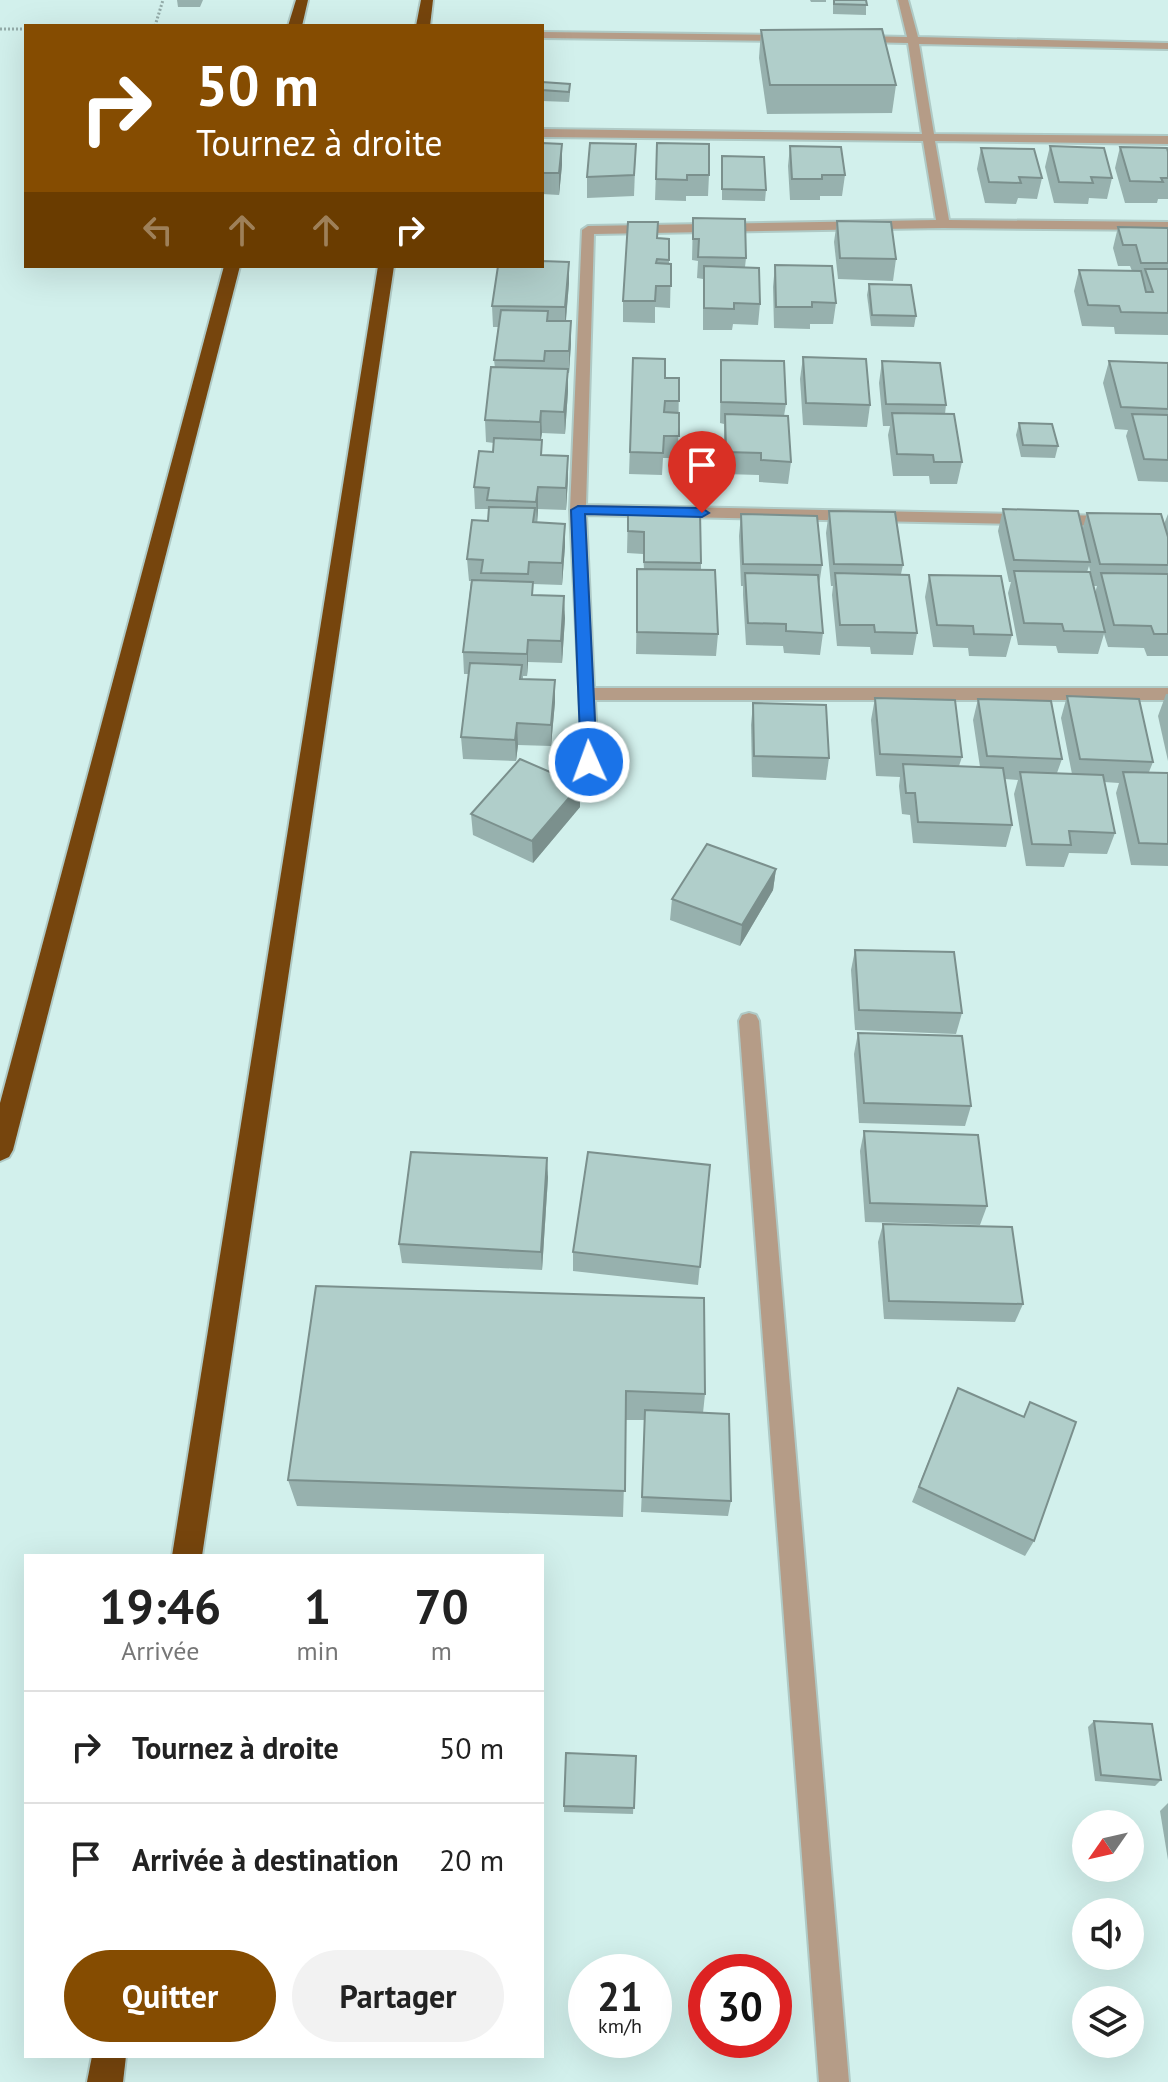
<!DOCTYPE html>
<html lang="fr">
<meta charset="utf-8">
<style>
body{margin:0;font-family:"PT Sans",sans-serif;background:#f2f2f2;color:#222;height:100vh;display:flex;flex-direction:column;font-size:30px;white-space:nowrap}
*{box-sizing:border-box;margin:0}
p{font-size:26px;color:#767676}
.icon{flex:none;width:44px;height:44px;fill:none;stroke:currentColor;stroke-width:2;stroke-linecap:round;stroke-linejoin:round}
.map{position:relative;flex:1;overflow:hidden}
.sheet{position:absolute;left:24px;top:1554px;width:520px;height:504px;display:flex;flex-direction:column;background:#fff;border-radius:0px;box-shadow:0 8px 32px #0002}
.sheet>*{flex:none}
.top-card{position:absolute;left:24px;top:24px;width:520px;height:244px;border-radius:0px;box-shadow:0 8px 32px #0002;background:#854c01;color:#fff;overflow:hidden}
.needle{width:52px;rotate:236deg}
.buttons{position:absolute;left:1072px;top:1810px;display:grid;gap:16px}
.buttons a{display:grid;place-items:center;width:72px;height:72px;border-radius:50%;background:#fff;box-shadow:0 8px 32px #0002;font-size:40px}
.speed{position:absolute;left:568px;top:1954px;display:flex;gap:16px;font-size:40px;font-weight:700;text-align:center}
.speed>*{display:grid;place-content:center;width:104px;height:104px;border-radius:50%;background:#fff;box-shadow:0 8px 32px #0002;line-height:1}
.speed small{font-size:20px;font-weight:400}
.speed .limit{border:12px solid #d22;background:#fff;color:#111}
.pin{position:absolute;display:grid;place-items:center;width:68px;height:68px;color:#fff;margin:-82px -34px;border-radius:50% 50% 50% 0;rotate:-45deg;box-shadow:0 0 8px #0007}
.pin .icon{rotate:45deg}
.me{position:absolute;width:88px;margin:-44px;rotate:358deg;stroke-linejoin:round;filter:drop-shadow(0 0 6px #0008)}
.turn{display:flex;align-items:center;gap:28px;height:168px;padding:0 40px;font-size:36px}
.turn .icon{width:104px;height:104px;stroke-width:2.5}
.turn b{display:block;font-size:56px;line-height:68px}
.lanes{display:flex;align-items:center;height:76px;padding:0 40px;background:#0003;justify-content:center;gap:40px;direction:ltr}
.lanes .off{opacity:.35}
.eta{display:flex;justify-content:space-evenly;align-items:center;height:136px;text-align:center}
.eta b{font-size:48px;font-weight:700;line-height:56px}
.action{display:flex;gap:16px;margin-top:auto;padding:16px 40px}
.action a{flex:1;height:92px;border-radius:48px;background:#854c01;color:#fff;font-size:32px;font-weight:700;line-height:92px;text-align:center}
.action a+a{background:#f2f2f2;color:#222}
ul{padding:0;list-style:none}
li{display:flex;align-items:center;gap:24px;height:112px;padding:0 40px;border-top:2px solid #e0e0e0}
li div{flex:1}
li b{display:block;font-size:30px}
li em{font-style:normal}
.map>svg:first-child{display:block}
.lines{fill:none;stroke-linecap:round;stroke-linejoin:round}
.minor-casing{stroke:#afcac6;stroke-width:4}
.highway-casing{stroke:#afcac6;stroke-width:4}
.path{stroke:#93aba8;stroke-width:3;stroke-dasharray:2 2;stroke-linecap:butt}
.minor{fill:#b59c87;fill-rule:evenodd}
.highway{fill:#76450d;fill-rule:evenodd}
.wall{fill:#97b1ae;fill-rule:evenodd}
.shaded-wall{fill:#7b908d}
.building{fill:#b0ceca;stroke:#7b908d;stroke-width:2}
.route{fill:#1a73e8;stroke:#114b97;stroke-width:2}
</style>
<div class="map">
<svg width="1168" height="2082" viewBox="0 0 1168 2082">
<rect width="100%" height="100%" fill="#d2f0ec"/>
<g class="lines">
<g class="minor-casing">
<g id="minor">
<polygon points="898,0 908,0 918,37 1168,43 1168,49 919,44 934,134 1168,136 1168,144 935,141 949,220 1168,222 1168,230 943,228 594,234 586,505 1110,516 1118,521 1110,526 586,515 594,688 1168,688 1168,700 595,700 598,762 589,768 583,766 570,510 582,230 588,226 936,220 923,141 542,137 542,129 922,134 908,43 860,42 854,39 860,36 907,37"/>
<polygon points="542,32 788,35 794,38 788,41 542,38"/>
<polygon points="749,1013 756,1015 759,1021 849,2082 819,2082 739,1021 742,1015"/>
</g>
</g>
<g class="highway-casing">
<g id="highway">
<polygon points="296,0 308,0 302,26 288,26"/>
<polygon points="421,0 433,0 430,26 416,26"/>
<polygon points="224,266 240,266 13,1150 9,1157 0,1161 0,1103"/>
<polygon points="378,266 394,266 202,1556 172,1556"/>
<polygon points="92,2056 126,2056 123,2082 87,2082"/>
</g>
</g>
<g class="path">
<polyline points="155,26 163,0"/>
<polyline points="0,29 26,29"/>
</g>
<use href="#minor" class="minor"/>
<use href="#highway" class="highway"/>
</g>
<g class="wall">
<polygon points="177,0 203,0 200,7 178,7"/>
<polygon points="810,0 826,0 826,2 811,2"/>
<polygon points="833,0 866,0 866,15 833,14"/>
<polygon points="761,30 896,85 892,113 767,114 759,58"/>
<polygon points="542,82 570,84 570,94 569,102 542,101"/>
<polygon points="542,143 562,165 559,195 542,194 542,199"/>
<polygon points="657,143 709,175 708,196 686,196 686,201 655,200"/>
<polygon points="636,144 634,196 587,198 587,177"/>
<polygon points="790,146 845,175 842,196 820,196 820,200 790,200 788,166"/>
<polygon points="1050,146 1112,178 1107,199 1089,198 1088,204 1054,203 1045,167"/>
<polygon points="1120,147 1168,152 1168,199 1158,199 1157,203 1125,203 1115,168"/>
<polygon points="981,148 1042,178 1037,199 1018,198 1016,204 985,203 977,169"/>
<polygon points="722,156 766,190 765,201 722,200"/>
<polygon points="693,218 746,258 745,267 760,304 758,325 733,324 732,330 703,330 703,279 697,278 698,261 692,260"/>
<polygon points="837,221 896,259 893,281 838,279 834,242"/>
<polygon points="1118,227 1168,228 1168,335 1115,334 1114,327 1082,326 1074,291 1079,270 1132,271 1130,266 1118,266 1113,248"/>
<polygon points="657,238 669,239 669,264 671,264 670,308 655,307 655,323 623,322 623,301"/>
<polygon points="775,265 836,303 833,324 810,324 810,329 774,328 773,287"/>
<polygon points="569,283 566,321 571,321 571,343 569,373 568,373 568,391 565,434 542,433 541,440 542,455 568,478 566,510 538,509 537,523 565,546 562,585 533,584 533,595 565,618 562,663 528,662 527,676 523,676 523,679 555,702 551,746 518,745 516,761 463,759 461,737 469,674 464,674 463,652 471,581 469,581 467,559 488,521 488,509 475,509 474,487 493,452 494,443 486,442 485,420 495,368 494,360 498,327 493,327 492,306"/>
<polygon points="869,284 916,316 914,327 871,326 867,295"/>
<polygon points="803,357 870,405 867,427 803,425 800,379"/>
<polygon points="633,358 665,378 679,378 678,458 663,458 662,475 629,474"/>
<polygon points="721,360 786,404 784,416 791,462 788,484 759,482 759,475 724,474 724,424 720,423"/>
<polygon points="882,361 946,405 945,414 962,462 957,484 930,484 929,476 893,476 888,435 890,426 883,426 879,383"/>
<polygon points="1109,361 1168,363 1168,482 1138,481 1126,436 1128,430 1115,429 1103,383"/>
<polygon points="1019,423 1058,446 1055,458 1021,457 1016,435"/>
<path d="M1003,509L1082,531L1087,513L1164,524L1168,514V656H1147L1144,648L1108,647L1104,634L1098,654L1058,653L1056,646L1018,645L1008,593L1011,582H1009L998,531ZM1089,566L1094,586H1097L1095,593L1087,572Z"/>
<polygon points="628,510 701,563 701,570 718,634 716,656 636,654 637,591 644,569 643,554 627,553"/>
<polygon points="829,511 903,565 901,574 917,633 913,655 871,654 870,647 837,646 832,595 833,586 831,586 826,533"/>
<polygon points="741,514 822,565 819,586 823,633 820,655 784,653 783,646 746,645 743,595 743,586 741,586 739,536"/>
<polygon points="929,575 1012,635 1006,657 969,656 968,648 933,647 925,597"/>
<polygon points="1166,694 1168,694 1168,761 1158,716"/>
<polygon points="1067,696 1153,762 1149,772 1168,773 1168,866 1131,865 1116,793 1119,783 1104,782 1115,833 1107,854 1069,853 1064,867 1026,866 1014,794 1018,780 1005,779 1012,825 1006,847 913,843 910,815 902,814 899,786 900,777 876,776 871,720 875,698 962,757 959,766 980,767 973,720 978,699 1062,759 1057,773 1072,774 1061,718"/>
<polygon points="753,703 829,758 826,780 752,777 751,725"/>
<polygon points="580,785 580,807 533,863 473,835 471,814"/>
<polygon points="776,869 773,890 740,946 670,920 672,899"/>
<polygon points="855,950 962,1013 956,1034 855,1030 851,970"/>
<polygon points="858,1033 971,1106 965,1126 859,1123 854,1054"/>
<polygon points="864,1131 987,1206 980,1225 865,1222 860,1151"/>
<polygon points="710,1165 698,1285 573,1271 573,1252"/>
<polygon points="548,1177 542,1270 402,1263 399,1244"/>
<polygon points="883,1224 1023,1304 1015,1322 884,1319 878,1242"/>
<polygon points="316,1286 705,1394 703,1413 731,1501 728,1516 641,1512 645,1420 626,1420 623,1517 297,1506 288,1480"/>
<polygon points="958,1388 1023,1417 1030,1402 1034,1541 1025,1556 912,1502"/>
<polygon points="1094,1721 1161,1780 1155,1786 1095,1781 1088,1727"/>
<polygon points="636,1756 633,1814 564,1812 564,1806"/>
<polygon points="1168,1803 1168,1860 1160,1811"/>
</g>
<g class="shaded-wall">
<polygon points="562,144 562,165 559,195 559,173"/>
<polygon points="569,262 569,283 565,329 565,307"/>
<polygon points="571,321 571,343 569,373 569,351"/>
<polygon points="568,369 568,391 565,434 564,412"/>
<polygon points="541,411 542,433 540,444 540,422"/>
<polygon points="568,456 568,478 566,510 566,488"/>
<polygon points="538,487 538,509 537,524 536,502"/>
<polygon points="565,524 565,546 562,585 562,563"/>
<polygon points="564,596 565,618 562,663 561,641"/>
<polygon points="528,640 528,662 527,676 527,654"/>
<polygon points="555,680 555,702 551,746 551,725"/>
<polygon points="517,723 518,745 516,761 515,740"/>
<polygon points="580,785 580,807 533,863 532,841"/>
<polygon points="776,869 773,890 740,946 742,925"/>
<polygon points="547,1158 548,1177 542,1270 541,1252"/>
</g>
<g class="building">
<polygon points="834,0 866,0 867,5 834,4"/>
<polygon points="882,29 896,85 770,85 761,30"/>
<polygon points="542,82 570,84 569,92 542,90"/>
<polygon points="542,143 562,144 559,173 542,173"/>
<polygon points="590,143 636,144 634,175 587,177"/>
<polygon points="657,143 709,144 709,175 687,175 687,180 656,179"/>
<polygon points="790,146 841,147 845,175 822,175 822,179 792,179"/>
<polygon points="1050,146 1104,148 1112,178 1091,177 1093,183 1059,182"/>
<polygon points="1120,147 1167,148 1168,152 1168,178 1161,178 1163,182 1130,181"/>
<polygon points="981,148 1034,149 1042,178 1019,177 1021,183 989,182"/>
<polygon points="722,156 764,157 766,190 722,189"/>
<polygon points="693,218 745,219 746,258 698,257 699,239 693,239"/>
<polygon points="837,221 891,222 896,259 840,258"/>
<polygon points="628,222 658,222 657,238 669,239 669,260 657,259 656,263 671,264 671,286 656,286 655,301 623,301"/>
<polygon points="1118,227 1168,228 1168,263 1141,263 1136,245 1123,245"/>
<polygon points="542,261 569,262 565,307 492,306 498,266 542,266"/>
<polygon points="775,265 832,266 836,303 812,302 812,307 776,307"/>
<polygon points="704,266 759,268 760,304 734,303 734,309 704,308"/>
<polygon points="1145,269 1168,269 1168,313 1121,312 1119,306 1088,305 1079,270 1141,271 1146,292 1153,292"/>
<polygon points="869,284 911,285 916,316 872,315"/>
<polygon points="501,310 548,311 547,321 571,321 569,351 545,351 544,361 494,360"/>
<polygon points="803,357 866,359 870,405 806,403"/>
<polygon points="633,358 665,359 665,378 679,378 679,401 665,401 664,412 679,413 679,436 664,436 663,453 630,452"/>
<polygon points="721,360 784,361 786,404 721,402"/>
<polygon points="882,361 940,363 946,405 886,404"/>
<polygon points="1109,361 1168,363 1168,409 1121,407"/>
<polygon points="491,367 568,369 564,412 541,411 540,422 485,420"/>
<polygon points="892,413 954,414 962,462 934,462 933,455 897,454"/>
<polygon points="725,414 788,416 791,462 761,460 761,453 726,452"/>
<polygon points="1132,414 1168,415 1168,460 1144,459"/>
<polygon points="1019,423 1052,424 1058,446 1023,445"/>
<polygon points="494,438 542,440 541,455 568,456 566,488 538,487 536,502 487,500 489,488 474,487 479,451 493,452"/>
<polygon points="489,507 535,508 533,522 565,524 562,563 529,562 528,574 481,573 483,560 467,559 472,520 488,521"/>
<polygon points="1003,509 1078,511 1090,562 1014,560"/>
<polygon points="628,510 700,512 701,563 644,562 644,532 628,531"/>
<polygon points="829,511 895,512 903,565 834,564"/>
<polygon points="1087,513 1161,514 1168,537 1168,565 1100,564"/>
<polygon points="741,514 817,516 822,565 743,564"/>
<polygon points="637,569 715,570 718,634 637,632"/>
<polygon points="1014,571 1090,572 1105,632 1064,631 1062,624 1024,623"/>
<polygon points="745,573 818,575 823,633 786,631 786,624 748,623"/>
<polygon points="835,573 909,575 917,633 875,632 874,625 840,625"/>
<polygon points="1101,573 1168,574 1168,634 1154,634 1151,626 1114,625"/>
<polygon points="929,575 1001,576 1012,635 974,634 973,626 937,625"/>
<polygon points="472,580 533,582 532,595 564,596 561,641 528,640 527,654 463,652"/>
<polygon points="470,663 522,665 520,679 555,680 551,725 517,723 515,740 461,737"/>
<polygon points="1067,696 1139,699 1153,762 1080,759"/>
<polygon points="875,698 955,700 962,757 880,754"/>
<polygon points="978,699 1051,701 1062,759 987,756"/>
<polygon points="753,703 826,705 829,758 754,756"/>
<polygon points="520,759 580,785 532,841 471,814"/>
<polygon points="903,764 1003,768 1012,825 918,822 915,793 906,793"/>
<polygon points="1020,772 1103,775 1115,833 1069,831 1071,845 1032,844"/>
<polygon points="1123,772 1168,773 1168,844 1139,843"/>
<polygon points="707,844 776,869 742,925 672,899"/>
<polygon points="855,950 954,952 962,1013 859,1010"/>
<polygon points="858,1033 962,1036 971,1106 864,1103"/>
<polygon points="864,1131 978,1135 987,1206 870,1203"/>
<polygon points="411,1152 547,1158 541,1252 399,1244"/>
<polygon points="588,1152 710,1165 700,1267 573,1252"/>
<polygon points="883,1224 1012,1227 1023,1304 889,1301"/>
<polygon points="316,1286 704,1298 705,1394 626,1391 625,1491 288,1480"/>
<polygon points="958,1388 1024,1417 1030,1402 1076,1422 1034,1541 919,1487"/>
<polygon points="645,1410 729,1414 731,1501 642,1497"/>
<polygon points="1094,1721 1152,1724 1161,1780 1101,1775"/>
<polygon points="566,1753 636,1756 634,1808 564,1806"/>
</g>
<polygon class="route" points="578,506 702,508 709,513 702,517 585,514 597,762 589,768 581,762 571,510"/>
</svg>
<div class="buttons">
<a><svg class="needle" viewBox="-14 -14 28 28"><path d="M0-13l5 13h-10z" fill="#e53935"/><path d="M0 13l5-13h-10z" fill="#767676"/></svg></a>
<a><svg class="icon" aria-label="sound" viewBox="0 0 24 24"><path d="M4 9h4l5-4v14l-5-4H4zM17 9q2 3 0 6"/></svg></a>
<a><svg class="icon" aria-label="layers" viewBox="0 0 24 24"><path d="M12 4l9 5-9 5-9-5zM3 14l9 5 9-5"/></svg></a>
</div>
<div class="speed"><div>21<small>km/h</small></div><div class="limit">30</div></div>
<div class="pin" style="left:702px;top:513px;background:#d93025"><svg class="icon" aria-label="arrive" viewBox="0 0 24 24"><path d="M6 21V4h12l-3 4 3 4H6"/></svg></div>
<svg class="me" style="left:589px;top:762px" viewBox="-20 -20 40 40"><circle r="17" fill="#1a73e8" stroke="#fff" stroke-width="3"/><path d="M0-11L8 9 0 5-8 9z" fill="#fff"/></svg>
<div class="top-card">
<div class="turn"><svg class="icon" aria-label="right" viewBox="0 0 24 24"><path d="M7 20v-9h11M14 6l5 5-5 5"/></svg><div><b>50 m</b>Tournez à droite</div></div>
<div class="lanes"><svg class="icon off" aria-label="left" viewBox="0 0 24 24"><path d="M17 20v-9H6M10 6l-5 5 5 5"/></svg><svg class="icon off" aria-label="ahead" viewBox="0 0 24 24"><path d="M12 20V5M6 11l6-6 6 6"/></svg><svg class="icon off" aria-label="ahead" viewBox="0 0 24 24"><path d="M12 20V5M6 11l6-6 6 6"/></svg><svg class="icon" aria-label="right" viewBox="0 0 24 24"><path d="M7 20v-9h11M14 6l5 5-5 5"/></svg></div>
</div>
<section class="sheet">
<div class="eta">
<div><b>19:46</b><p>Arrivée</p></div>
<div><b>1</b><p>min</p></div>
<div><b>70</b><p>m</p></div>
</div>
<ul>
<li><svg class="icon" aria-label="right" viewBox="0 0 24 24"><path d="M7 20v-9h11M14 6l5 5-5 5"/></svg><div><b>Tournez à droite</b></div><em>50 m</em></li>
<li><svg class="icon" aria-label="arrive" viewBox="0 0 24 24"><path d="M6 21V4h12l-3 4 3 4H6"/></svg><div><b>Arrivée à destination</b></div><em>20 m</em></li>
</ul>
<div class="action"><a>Quitter</a><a>Partager</a></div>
</section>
</div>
